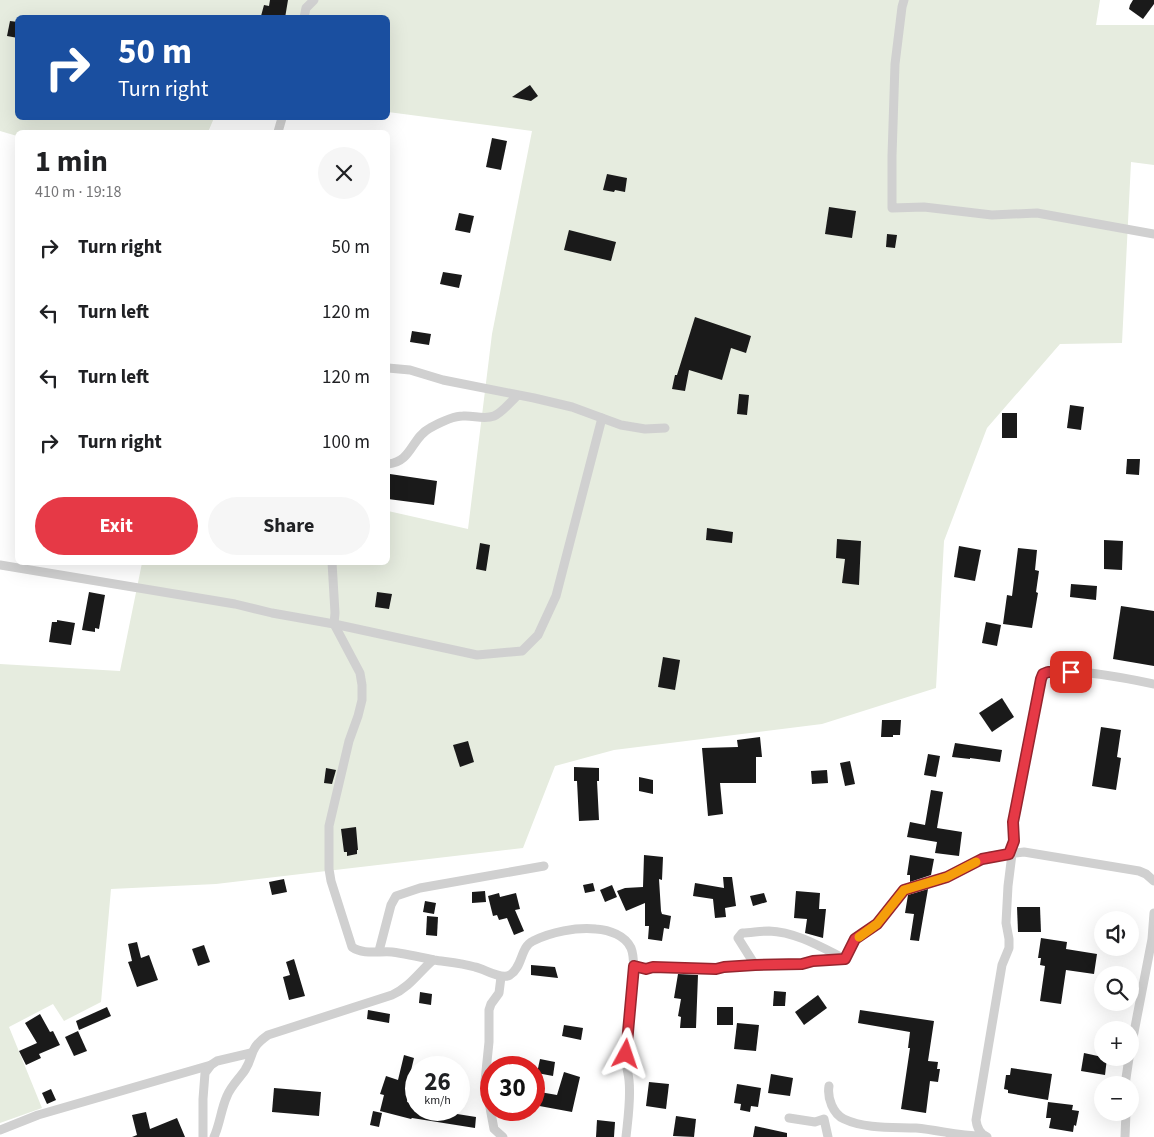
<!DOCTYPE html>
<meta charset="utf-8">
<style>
body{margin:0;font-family:"Source Sans 3",sans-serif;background:#f6f6f6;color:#202124;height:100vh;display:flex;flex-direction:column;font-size:19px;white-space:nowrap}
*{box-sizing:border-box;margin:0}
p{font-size:16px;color:#757577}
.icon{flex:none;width:28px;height:28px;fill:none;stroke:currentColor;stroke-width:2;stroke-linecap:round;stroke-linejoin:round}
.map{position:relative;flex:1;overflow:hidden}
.panel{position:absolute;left:15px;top:130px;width:375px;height:435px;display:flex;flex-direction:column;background:#fff;border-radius:8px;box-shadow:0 5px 20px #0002}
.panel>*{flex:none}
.banner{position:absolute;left:15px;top:15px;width:375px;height:105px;border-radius:8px;box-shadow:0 5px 20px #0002;background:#1a4fa0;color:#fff;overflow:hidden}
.fabs{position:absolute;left:1094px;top:911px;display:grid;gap:10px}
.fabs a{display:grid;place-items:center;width:45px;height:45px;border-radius:50%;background:#fff;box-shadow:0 5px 20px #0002;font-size:25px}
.speed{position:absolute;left:405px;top:1056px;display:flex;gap:10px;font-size:25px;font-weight:700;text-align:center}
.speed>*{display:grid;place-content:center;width:65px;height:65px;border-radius:50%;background:#fff;box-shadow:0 5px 20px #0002;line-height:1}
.speed small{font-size:12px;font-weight:400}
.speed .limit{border:8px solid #d22;background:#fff;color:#111}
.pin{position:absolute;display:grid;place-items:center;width:42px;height:42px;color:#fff;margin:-21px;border-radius:10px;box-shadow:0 2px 8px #0006}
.me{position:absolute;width:55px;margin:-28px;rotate:5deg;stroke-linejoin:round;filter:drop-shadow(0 0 4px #0008)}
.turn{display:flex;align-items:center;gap:18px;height:105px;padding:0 20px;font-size:22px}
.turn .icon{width:65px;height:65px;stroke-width:2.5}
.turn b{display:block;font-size:35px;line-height:42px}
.round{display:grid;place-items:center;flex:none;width:52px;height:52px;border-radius:26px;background:#f6f6f6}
.overview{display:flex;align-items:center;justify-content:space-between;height:85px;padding:0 20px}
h1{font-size:30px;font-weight:700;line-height:38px}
.button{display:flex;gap:10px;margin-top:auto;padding:10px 20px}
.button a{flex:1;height:58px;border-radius:30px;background:#e63946;color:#fff;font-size:20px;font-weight:700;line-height:58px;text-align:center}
.button a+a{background:#f6f6f6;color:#202124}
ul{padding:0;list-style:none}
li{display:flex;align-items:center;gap:15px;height:65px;padding:0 20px}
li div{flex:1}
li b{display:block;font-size:19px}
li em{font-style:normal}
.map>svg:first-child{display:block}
.green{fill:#e6ecdf}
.building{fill:#1a1a1a}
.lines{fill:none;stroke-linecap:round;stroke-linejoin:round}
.minor{stroke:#d0d0d0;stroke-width:9}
.route-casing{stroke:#96252e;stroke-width:12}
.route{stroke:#e63946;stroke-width:9}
.slow{stroke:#f59e0b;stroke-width:9}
</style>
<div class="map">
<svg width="1154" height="1137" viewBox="0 0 1154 1137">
<rect width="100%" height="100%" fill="#fff"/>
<polygon class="green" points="0,0 1100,0 1096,25 1154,25 1154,165 1131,162 1122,343 1060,344 987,428 944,541 936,688 822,724 614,750 555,766 523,848 216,884 111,889 101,1002 64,1021 53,1004 9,1027 42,1108 0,1123 0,664 120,671 142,563 388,562 388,511 468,529 492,334 532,131 388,112 388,18 18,18 18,118 214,118 208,132 18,132 17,136 0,131"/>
<g class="building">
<polygon points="270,0 288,0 285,18 261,16 264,5 269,6"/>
<polygon points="1133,0 1154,0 1154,4 1143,19 1129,9 1130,5"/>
<polygon points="10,21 18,22 18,38 7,36"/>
<polygon points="530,85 538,96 531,101 512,97"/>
<polygon points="492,138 507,141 501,170 486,167"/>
<polygon points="607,174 627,178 625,192 615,190 614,192 603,190"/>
<polygon points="829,207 856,211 852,238 825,234"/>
<polygon points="459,213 474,216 470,233 455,230"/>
<polygon points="569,230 616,242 611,261 564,250"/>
<polygon points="887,234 897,235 895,248 886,247"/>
<polygon points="443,272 462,275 459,288 440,284"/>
<polygon points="695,317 751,336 746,353 731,348 722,380 689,370 685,391 672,389 675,375 677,375"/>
<polygon points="412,331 431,334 429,345 410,342"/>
<polygon points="739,394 749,395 747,415 737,414"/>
<polygon points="1070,405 1084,407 1081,430 1067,428"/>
<rect x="1002" y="413" width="15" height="25"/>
<polygon points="1127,459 1140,459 1139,475 1126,474"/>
<polygon points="390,474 437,481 434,505 388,499"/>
<polygon points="707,528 733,532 732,543 706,540"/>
<polygon points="837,539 861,541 859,585 842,583 845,559 836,558"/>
<polygon points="1104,540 1123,541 1122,570 1104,569"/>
<polygon points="480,543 490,545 486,571 476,569"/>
<polygon points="959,546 981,550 975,581 954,577"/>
<polygon points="1018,548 1037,550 1035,570 1039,571 1036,592 1038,593 1032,628 1003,624 1007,595 1012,596"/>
<polygon points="1071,584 1097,586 1096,600 1070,597"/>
<polygon points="89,592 105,595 99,629 95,628 95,632 82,630"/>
<polygon points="377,592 392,594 389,609 375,607"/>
<polygon points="1121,606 1154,611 1154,666 1113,659"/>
<polygon points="57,620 75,623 71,645 49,642 52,622 57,622"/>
<polygon points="986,622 1001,625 997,646 982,643"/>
<polygon points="663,657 680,660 675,690 658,687"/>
<polygon points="1002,698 1014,717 992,732 979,713"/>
<polygon points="882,720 901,720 900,735 893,735 893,737 881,737"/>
<polygon points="1101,727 1121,730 1117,757 1121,758 1116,790 1092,786"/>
<polygon points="760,737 762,757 756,757 756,783 720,783 723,814 708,816 702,748 738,747 737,740"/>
<polygon points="468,741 474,762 460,767 453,745"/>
<polygon points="955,743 1002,750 1000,762 970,758 970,759 952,757"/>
<polygon points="928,754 940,756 936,777 924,775"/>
<polygon points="850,761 855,784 845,786 840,763"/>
<polygon points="574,767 599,768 599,781 597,781 599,820 579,821 577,781 574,781"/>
<polygon points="326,768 336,770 332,784 324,783"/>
<polygon points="827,770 828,783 812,784 811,771"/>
<polygon points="639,777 653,780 653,794 639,791"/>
<polygon points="931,790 943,792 937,828 962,832 959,856 935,853 937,842 907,837 910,822 925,825"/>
<polygon points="356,827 358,850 357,850 357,854 347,856 347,852 344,852 341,829"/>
<polygon points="644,855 663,857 662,880 659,879 661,911 662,914 671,916 669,929 664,928 662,941 648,939 649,926 645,926 645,903 626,911 617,891 625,888 643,887"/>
<polygon points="910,855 934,859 931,875 910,882 910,875 907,875"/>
<polygon points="723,877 732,877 736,906 725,908 726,917 715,918 713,899 693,896 695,883 724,888"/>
<polygon points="284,879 287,892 272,895 269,882"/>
<polygon points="593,883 595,891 585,893 583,885"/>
<polygon points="612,885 617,897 605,902 600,890"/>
<polygon points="928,889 919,941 910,940 914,914 905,913 908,895"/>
<polygon points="485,891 486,902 472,903 472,892"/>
<polygon points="796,891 820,893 819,909 826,909 823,938 805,933 807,919 794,918"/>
<polygon points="499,893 500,897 516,893 520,909 515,910 524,931 514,935 507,918 499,920 497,915 493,916 488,896"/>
<polygon points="764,893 767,902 753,906 750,896"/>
<polygon points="425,901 436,903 434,914 423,912"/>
<polygon points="1017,907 1040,907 1041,932 1018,932"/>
<polygon points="427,916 438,917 437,936 426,935"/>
<polygon points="1041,938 1067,942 1066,949 1097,954 1094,974 1066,970 1061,1004 1040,1001 1045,966 1040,965 1041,958 1038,958"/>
<polygon points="137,942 141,958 149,955 158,980 137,987 128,962 132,961 128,944"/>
<polygon points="204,945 210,962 198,966 192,949"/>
<polygon points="294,959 305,996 289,1000 283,977 290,975 286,962"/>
<polygon points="531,965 555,967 558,978 531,975"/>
<polygon points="678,974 698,975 696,1028 680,1028 681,1017 678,1016 681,999 674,998"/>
<polygon points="774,991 786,992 785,1006 773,1006"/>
<polygon points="420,992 432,994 431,1005 419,1003"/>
<polygon points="818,995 827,1008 804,1025 795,1012"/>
<polygon points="107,1007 111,1016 79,1030 76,1021"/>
<rect x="717" y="1007" width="16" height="18"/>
<polygon points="368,1010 390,1014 389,1023 367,1019"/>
<polygon points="860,1010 934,1021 928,1061 938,1062 937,1069 940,1069 938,1082 930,1081 926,1113 901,1109 910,1048 908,1048 910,1032 858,1023"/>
<polygon points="40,1014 50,1032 53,1031 60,1045 39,1054 41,1058 26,1065 19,1051 37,1043 25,1023"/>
<polygon points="737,1023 759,1025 756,1051 734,1049"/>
<polygon points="564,1025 583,1028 581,1040 562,1036"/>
<polygon points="78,1031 87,1051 74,1056 65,1037"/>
<polygon points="1084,1053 1107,1058 1105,1075 1081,1071"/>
<polygon points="404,1055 414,1058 408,1083 412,1084 407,1102 416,1104 416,1110 432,1110 476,1117 475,1128 412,1118 411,1119 380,1111 384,1095 380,1094 386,1076 398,1080"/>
<polygon points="540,1059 555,1062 553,1076 537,1073"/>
<polygon points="1011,1068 1052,1074 1048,1100 1008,1093 1008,1090 1004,1089 1006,1075 1010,1075"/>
<polygon points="564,1072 580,1077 572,1112 534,1105 534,1091 557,1095"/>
<polygon points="771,1074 793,1078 790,1096 768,1093"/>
<polygon points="649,1082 669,1084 666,1109 646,1106"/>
<polygon points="737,1084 761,1088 758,1107 751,1106 750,1112 740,1110 741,1104 734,1103"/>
<polygon points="274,1088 321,1092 319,1116 272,1112"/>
<polygon points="51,1089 56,1100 47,1104 42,1093"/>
<polygon points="1048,1102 1073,1105 1072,1110 1079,1111 1076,1126 1074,1125 1073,1132 1049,1128 1051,1118 1046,1118"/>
<polygon points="373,1111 382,1113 379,1127 370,1125"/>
<polygon points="146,1112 150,1129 177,1118 185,1137 132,1137 137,1135 132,1115"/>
<polygon points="676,1116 696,1119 694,1137 673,1136"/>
<polygon points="597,1120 615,1122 614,1137 596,1137"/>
<polygon points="755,1126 787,1133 787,1137 753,1137"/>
</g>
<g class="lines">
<g class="minor">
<polyline points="904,0 902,7 895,64 892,156 892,208 924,207 992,215 1037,213 1154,234"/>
<polyline points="304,18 306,8 314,0"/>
<polyline points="278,132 282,118"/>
<polyline points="388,368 410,370 443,380 534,398 572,407 621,425 645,429 665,428"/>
<path d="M388,464C412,462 411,438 430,428C439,423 452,416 463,416C473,415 484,420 494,416C502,413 510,402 517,396"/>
<path d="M332,562L335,613L334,624L360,673L362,685V700L358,716L349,741L329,826V869L331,881L352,947C363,955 379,951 392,952C406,954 420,957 434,960C447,962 461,963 475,967C485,969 501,980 510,975C523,967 520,947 533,941C551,932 576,927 596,929C609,930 625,935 631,948C639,967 626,1030 626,1054C625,1063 628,1071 629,1080C631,1099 628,1118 626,1137"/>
<polyline points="0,565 235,604 272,613 334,624 477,655 522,651 538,635 556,596 602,418"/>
<path d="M1009,854L1014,841L1013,822L1016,807L1025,755L1043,675C1065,665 1130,679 1154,684"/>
<polyline points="379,951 391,905 396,896 420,888 544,866"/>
<polyline points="845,959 855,939 877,924 904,890 947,877 982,859 990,856 1024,852 1139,871 1146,874 1154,881"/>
<path d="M755,965L738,938L742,933C750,933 760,931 769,931C796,932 821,947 845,959"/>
<polyline points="633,967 646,969 653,967 716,969 724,967 802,964 813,961 845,959"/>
<polyline points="501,977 499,993 491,1004 489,1010 489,1042 485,1081 494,1129 503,1137"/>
<polyline points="1130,1053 1152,939 1154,913"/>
<polyline points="1125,1085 1129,1058"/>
<path d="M829,1086C827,1098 833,1114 844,1119C865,1129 894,1127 916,1128C940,1130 961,1137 985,1136"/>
<polyline points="789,1118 815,1122 824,1119 828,1137"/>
<polyline points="0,1130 38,1115 211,1065"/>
<polyline points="203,1137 203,1099 205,1073 211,1065 217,1061 251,1053"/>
<path d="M214,1137C220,1124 221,1109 227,1096C231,1086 239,1079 245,1070C255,1054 248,1049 268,1035L392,995C410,987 419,972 433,960"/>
<path d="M987,1137C980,1134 977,1128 976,1120L1002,965L1009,948V939L1006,923L1008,886L1012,854"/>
<polyline points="1125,1137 1126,1112"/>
</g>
</g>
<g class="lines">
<g class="route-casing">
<polyline id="route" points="626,1054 634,966 646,969 653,967 716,969 724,967 755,965 802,964 813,961 845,959 855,939 877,924 904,890 947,877 982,859 1009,854 1014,841 1013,822 1016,807 1041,679 1043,674 1048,672 1071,672"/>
</g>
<use href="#route" class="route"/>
<polyline class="slow" points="859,937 877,924 904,890 947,877 976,862"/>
</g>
</svg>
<div class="fabs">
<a><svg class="icon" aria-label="sound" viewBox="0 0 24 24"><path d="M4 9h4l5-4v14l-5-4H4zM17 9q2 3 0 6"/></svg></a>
<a><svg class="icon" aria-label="search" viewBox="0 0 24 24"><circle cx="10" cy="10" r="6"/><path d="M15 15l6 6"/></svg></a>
<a>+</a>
<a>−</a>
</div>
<div class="speed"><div>26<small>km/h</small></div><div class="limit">30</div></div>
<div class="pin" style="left:1071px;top:672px;background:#d93025"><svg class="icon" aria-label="arrive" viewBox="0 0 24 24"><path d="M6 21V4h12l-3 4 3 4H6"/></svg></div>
<svg class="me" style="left:626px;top:1054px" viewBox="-20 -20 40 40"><path d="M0-17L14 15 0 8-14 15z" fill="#e63946" stroke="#fff" stroke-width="4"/></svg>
<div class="banner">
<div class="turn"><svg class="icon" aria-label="right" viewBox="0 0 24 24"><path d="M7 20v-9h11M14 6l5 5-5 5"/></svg><div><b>50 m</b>Turn right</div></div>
</div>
<section class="panel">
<div class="overview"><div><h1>1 min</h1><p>410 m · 19:18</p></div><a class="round"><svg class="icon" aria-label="close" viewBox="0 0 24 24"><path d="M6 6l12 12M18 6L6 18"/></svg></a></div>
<ul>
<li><svg class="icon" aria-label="right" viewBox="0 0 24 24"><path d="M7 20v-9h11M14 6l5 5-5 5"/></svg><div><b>Turn right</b></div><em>50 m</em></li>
<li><svg class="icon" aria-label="left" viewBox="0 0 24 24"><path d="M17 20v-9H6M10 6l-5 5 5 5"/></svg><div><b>Turn left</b></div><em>120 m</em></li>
<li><svg class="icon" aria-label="left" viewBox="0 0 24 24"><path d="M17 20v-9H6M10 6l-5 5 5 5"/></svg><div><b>Turn left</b></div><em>120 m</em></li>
<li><svg class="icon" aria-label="right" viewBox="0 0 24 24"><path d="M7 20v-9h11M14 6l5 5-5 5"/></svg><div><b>Turn right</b></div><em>100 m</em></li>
</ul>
<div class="button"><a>Exit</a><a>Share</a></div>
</section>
</div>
